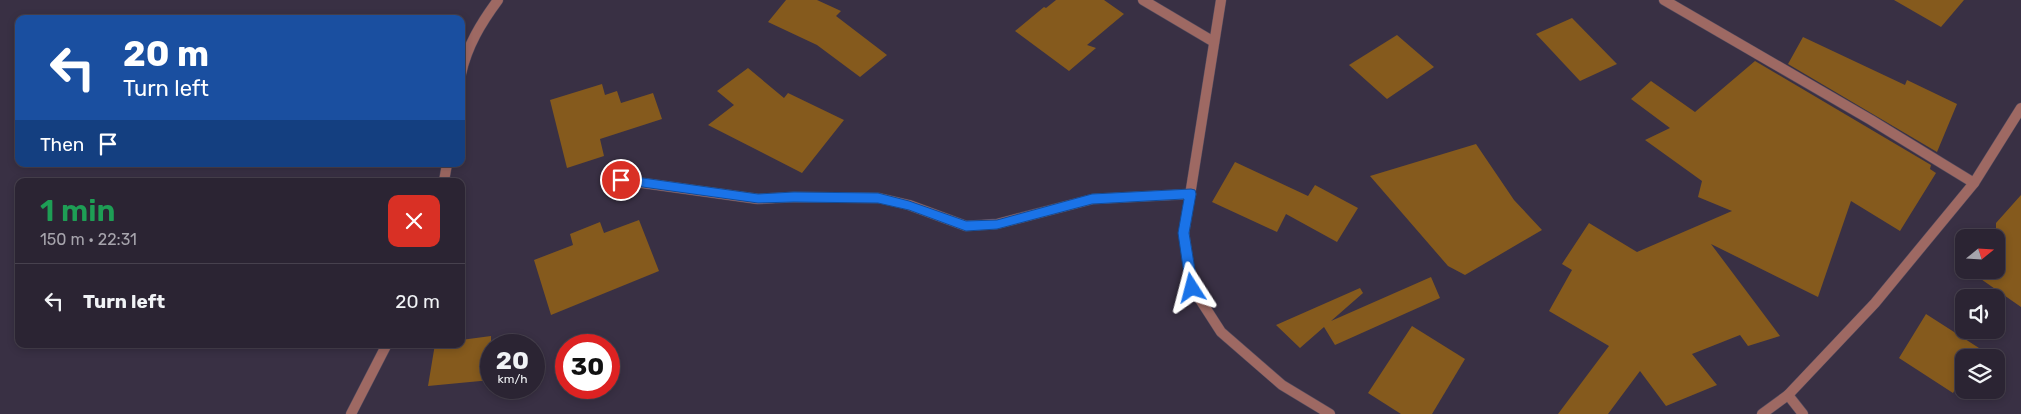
<!DOCTYPE html>
<meta charset="utf-8">
<style>
body{margin:0;font-family:Rubik,sans-serif;background:#37303f;color:#f1f3f6;height:100vh;display:flex;flex-direction:column;font-size:19px;white-space:nowrap}
*{box-sizing:border-box;margin:0}
p{font-size:16px;color:#a6a4ac}
.icon{flex:none;width:28px;height:28px;fill:none;stroke:currentColor;stroke-width:2;stroke-linecap:round;stroke-linejoin:round}
.map{position:relative;flex:1;overflow:hidden}
.side{position:absolute;left:15px;top:178px;width:450px;height:170px;display:flex;flex-direction:column;background:#2b2433;border-radius:10px;box-shadow:0 2px 8px #0003,0 0 0 1px #47414e}
.side>*{flex:none}
.hud{position:absolute;left:15px;top:15px;width:450px;height:152px;border-radius:10px;box-shadow:0 2px 8px #0003,0 0 0 1px #47414e;background:#1a4fa0;color:#fff;overflow:hidden}
.needle{width:32px;rotate:72deg}
.fabs{position:absolute;left:1955px;top:229px;display:grid;gap:10px}
.fabs a{display:grid;place-items:center;width:50px;height:50px;border-radius:10px;background:#2b2433;box-shadow:0 2px 8px #0003,0 0 0 1px #47414e;font-size:25px}
.speed{position:absolute;left:480px;top:334px;display:flex;gap:10px;font-size:25px;font-weight:700;text-align:center}
.speed>*{display:grid;place-content:center;width:65px;height:65px;border-radius:50%;background:#2b2433;box-shadow:0 2px 8px #0003,0 0 0 1px #47414e;line-height:1}
.speed small{font-size:12px;font-weight:400}
.speed .limit{border:8px solid #d22;background:#fff;color:#111}
.pin{position:absolute;display:grid;place-items:center;width:42px;height:42px;color:#fff;margin:-21px;border:2px solid #fff;border-radius:50%;box-shadow:0 1px 5px #0007}
.me{position:absolute;width:55px;margin:-28px;rotate:351deg;stroke-linejoin:round;filter:drop-shadow(0 0 4px #0008)}
.turn{display:flex;align-items:center;gap:18px;height:105px;padding:0 25px;font-size:22px}
.turn .icon{width:65px;height:65px;stroke-width:2.5}
.turn b{display:block;font-size:35px;line-height:42px}
.then{display:flex;align-items:center;height:48px;padding:0 25px;background:#0003;gap:10px;font-size:19px}
.round{display:grid;place-items:center;flex:none;width:52px;height:52px;border-radius:10px;background:#37303f}
.head{display:flex;align-items:center;justify-content:space-between;height:85px;padding:0 25px}
h1{font-size:30px;font-weight:600;line-height:38px;color:#1e9e55}
ul{padding:0;list-style:none}
li{display:flex;align-items:center;gap:15px;height:75px;padding:0 25px;border-top:1px solid #47414e}
li div{flex:1}
li b{display:block;font-size:19px}
li em{font-style:normal}
.map>svg:first-child{display:block}
.building{fill:#855a1d}
.lines{fill:none;stroke-linecap:round;stroke-linejoin:round}
.street-casing{stroke:#544c5e;stroke-width:11}
.street{stroke:#9e6963;stroke-width:10}
.route{fill:#1a73e8;stroke:#114b97}
</style>
<div class="map">
<svg width="2021" height="414" viewBox="0 0 2021 414">
<rect width="100%" height="100%" fill="#393044"/>
<g class="building">
<polygon points="786,0 817,0 841,11 836,16 887,55 860,77 817,45 768,22"/>
<polygon points="1056,0 1104,0 1124,14 1087,45 1096,48 1069,71 1015,31 1044,7 1046,8"/>
<polygon points="1894,0 1964,0 1941,27"/>
<polygon points="1572,18 1617,64 1580,81 1536,34"/>
<polygon points="1397,35 1434,67 1387,99 1349,65"/>
<polygon points="1803,37 1905,85 1907,80 1957,104 1937,152 1788,64"/>
<polygon points="1755,61 1931,165 1930,169 1936,173 1900,231 1851,201 1818,297 1711,244 1780,336 1748,346 1740,335 1692,354 1717,385 1666,406 1640,371 1608,414 1558,414 1609,346 1549,311 1572,270 1562,264 1589,223 1637,252 1732,211 1698,197 1702,181 1645,140 1670,128 1631,99 1651,81 1695,112"/>
<polygon points="748,68 784,98 788,93 844,120 802,173 708,125 734,105 717,91"/>
<polygon points="602,84 605,95 617,91 621,103 653,93 662,119 600,139 604,156 567,168 550,100"/>
<polygon points="1476,144 1514,200 1542,230 1465,275 1448,266 1370,176"/>
<polygon points="1235,162 1308,196 1315,185 1358,208 1337,242 1286,214 1277,232 1212,202"/>
<polygon points="2021,195 2021,307 1968,270 1996,270 1996,223"/>
<polygon points="639,220 659,271 551,315 534,260 573,245 570,234 600,222 604,233"/>
<polygon points="1431,277 1440,298 1335,345 1324,327 1300,348 1276,325 1360,288 1363,293 1331,321"/>
<polygon points="1926,314 1979,348 1973,358 1964,358 1964,374 1953,393 1899,358"/>
<polygon points="1412,326 1465,359 1432,414 1401,414 1368,393"/>
<polygon points="491,336 491,380 428,386 435,344 461,344 461,340"/>
</g>
<g class="lines">
<g class="street-casing">
<g id="street">
<polyline points="1143,0 1214,42"/>
<polyline points="1221,0 1184,233 1192,287 1221,332 1282,385 1330,414"/>
<polyline points="1664,0 1871,120 1974,183"/>
<path d="M461,74C467,46 481,23 498,0"/>
<polyline points="621,180 758,199 794,197 879,198 909,205 966,226 997,224 1093,199 1191,194"/>
<polyline points="444,181 447,164"/>
<polyline points="1788,395 1803,414"/>
<polyline points="351,414 387,344"/>
<polyline points="1762,414 1788,395 1875,303 1974,183 2021,108"/>
</g>
</g>
<use href="#street" class="street"/>
</g>
<polygon class="route" points="621,175 758,194 794,192 878,193 909,201 966,221 997,220 1092,194 1191,189 1195,190 1196,194 1189,233 1198,288 1196,291 1192,293 1188,291 1186,288 1178,233 1184,199 1092,204 997,229 966,231 909,210 878,203 794,202 758,203 621,184 616,180"/>
</svg>
<div class="fabs">
<a><svg class="needle" viewBox="-14 -14 28 28"><path d="M0-13l5 13h-10z" fill="#e53935"/><path d="M0 13l5-13h-10z" fill="#a6a4ac"/></svg></a>
<a><svg class="icon" aria-label="sound" viewBox="0 0 24 24"><path d="M4 9h4l5-4v14l-5-4H4zM17 9q2 3 0 6"/></svg></a>
<a><svg class="icon" aria-label="layers" viewBox="0 0 24 24"><path d="M12 4l9 5-9 5-9-5zM3 14l9 5 9-5"/></svg></a>
</div>
<div class="speed"><div>20<small>km/h</small></div><div class="limit">30</div></div>
<div class="pin" style="left:621px;top:180px;background:#d93025"><svg class="icon" aria-label="arrive" viewBox="0 0 24 24"><path d="M6 21V4h12l-3 4 3 4H6"/></svg></div>
<svg class="me" style="left:1192px;top:288px" viewBox="-20 -20 40 40"><path d="M0-17L14 15 0 8-14 15z" fill="#1a73e8" stroke="#fff" stroke-width="4"/></svg>
<div class="hud">
<div class="turn"><svg class="icon" aria-label="left" viewBox="0 0 24 24"><path d="M17 20v-9H6M10 6l-5 5 5 5"/></svg><div><b>20 m</b>Turn left</div></div>
<div class="then">Then<svg class="icon" aria-label="arrive" viewBox="0 0 24 24"><path d="M6 21V4h12l-3 4 3 4H6"/></svg></div>
</div>
<section class="side">
<div class="head"><div><h1>1 min</h1><p>150 m · 22:31</p></div><a class="round" style="background:#d93025;color:#fff"><svg class="icon" aria-label="close" viewBox="0 0 24 24"><path d="M6 6l12 12M18 6L6 18"/></svg></a></div>
<ul>
<li><svg class="icon" aria-label="left" viewBox="0 0 24 24"><path d="M17 20v-9H6M10 6l-5 5 5 5"/></svg><div><b>Turn left</b></div><em>20 m</em></li>
</ul>
</section>
</div>
